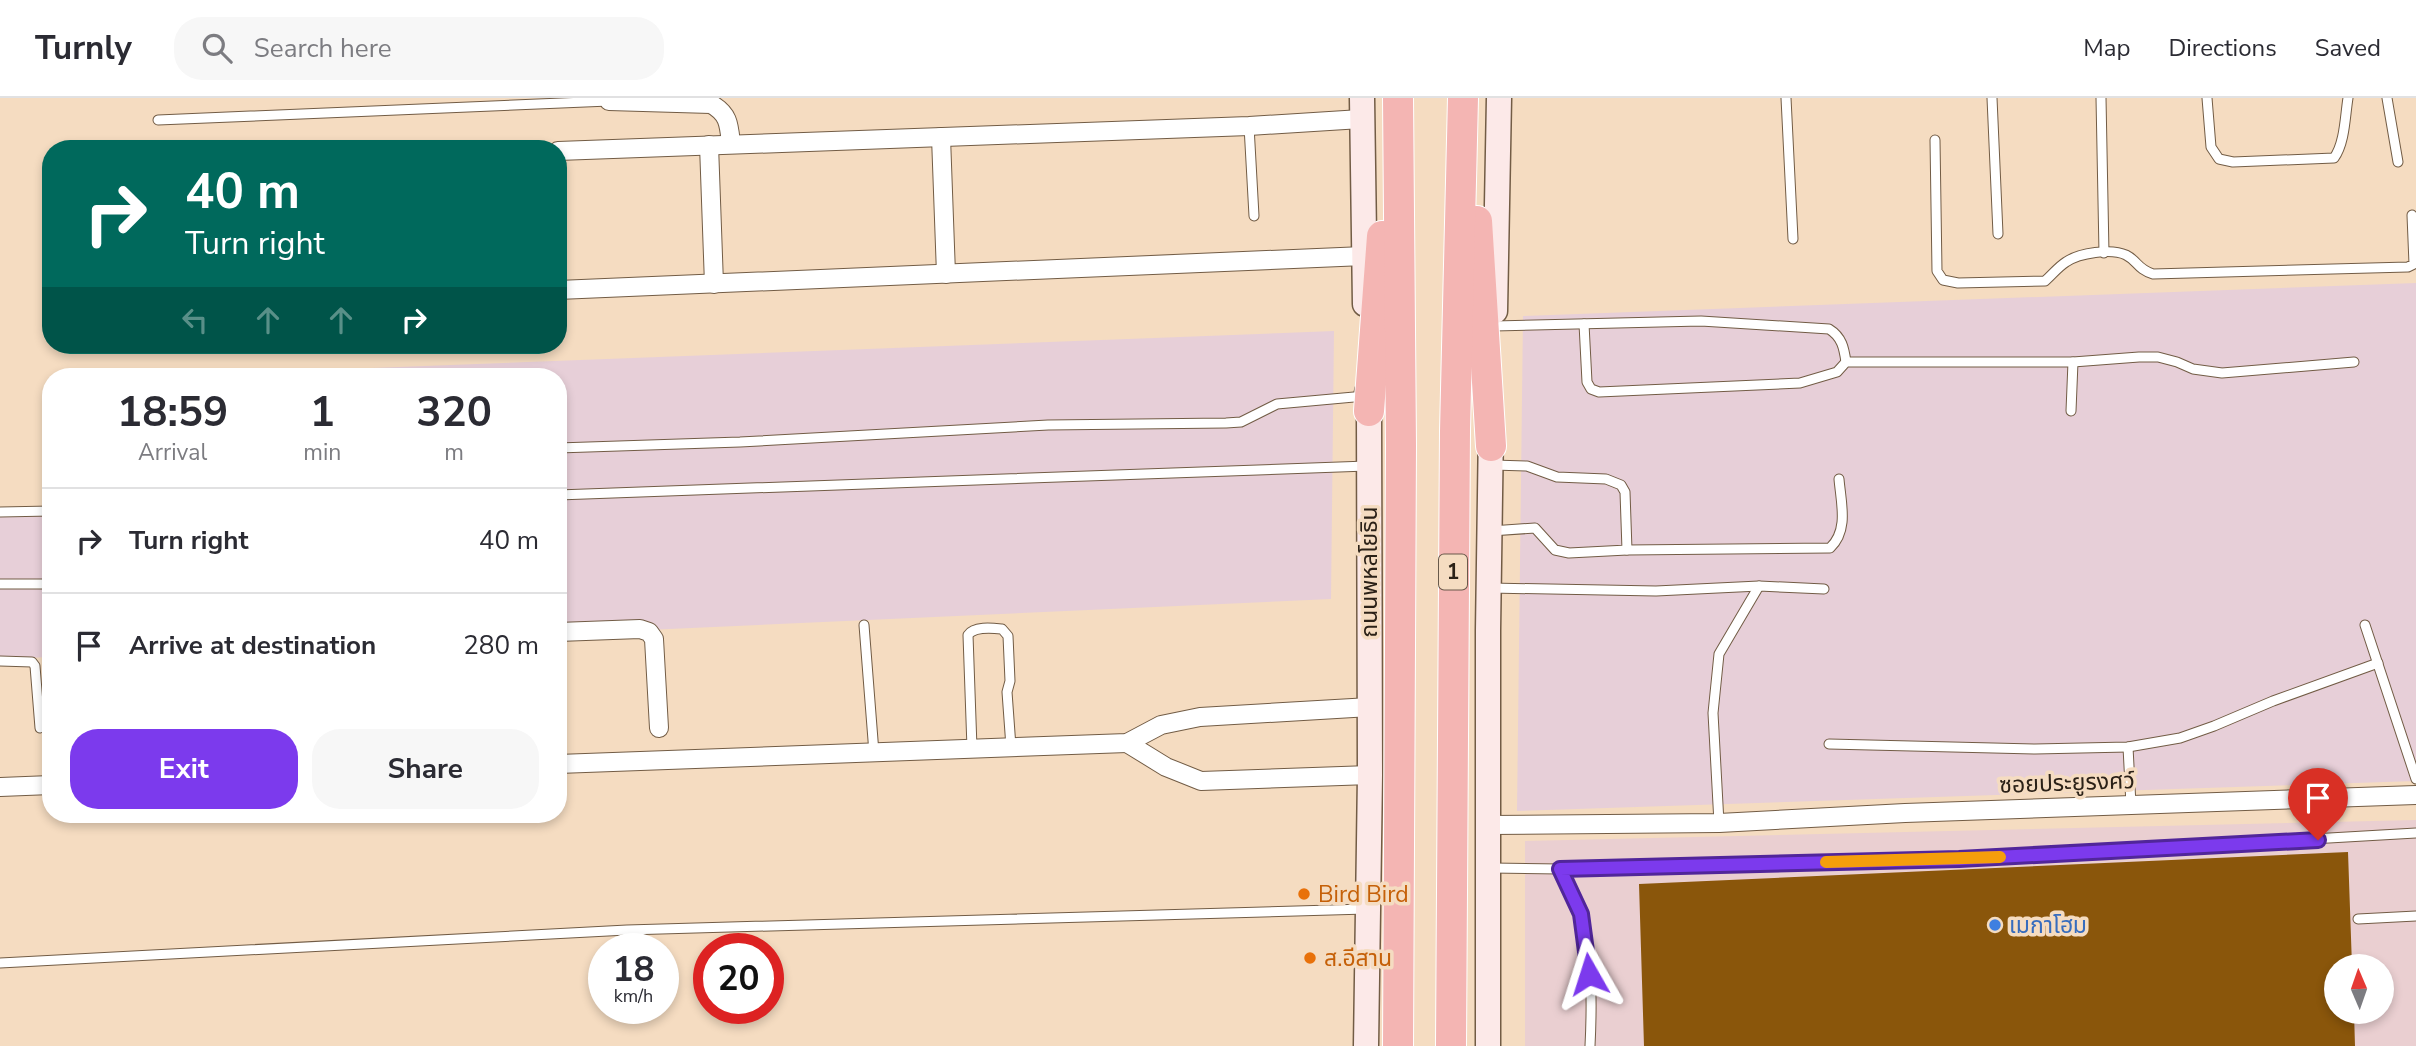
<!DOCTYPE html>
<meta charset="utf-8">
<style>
body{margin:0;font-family:"Nunito Sans","Noto Sans Thai",sans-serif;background:#f7f7f7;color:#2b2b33;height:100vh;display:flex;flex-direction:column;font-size:26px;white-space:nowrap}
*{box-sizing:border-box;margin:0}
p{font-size:23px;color:#7c7c81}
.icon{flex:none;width:38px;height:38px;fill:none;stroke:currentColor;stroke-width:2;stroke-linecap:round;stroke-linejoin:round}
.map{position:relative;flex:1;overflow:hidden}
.drawer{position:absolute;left:42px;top:270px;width:525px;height:455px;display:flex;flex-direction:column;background:#fff;border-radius:28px;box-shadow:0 4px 10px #0003}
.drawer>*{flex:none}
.hud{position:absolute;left:42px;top:42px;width:525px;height:214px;border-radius:28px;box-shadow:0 4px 10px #0003;background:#00695c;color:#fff;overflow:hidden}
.needle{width:46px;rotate:358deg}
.buttons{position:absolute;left:2324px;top:856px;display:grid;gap:14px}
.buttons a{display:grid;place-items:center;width:70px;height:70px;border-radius:50%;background:#fff;box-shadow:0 4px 10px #0003;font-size:35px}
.speed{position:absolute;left:588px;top:835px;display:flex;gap:14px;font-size:35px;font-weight:700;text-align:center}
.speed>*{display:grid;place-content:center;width:91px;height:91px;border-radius:50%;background:#fff;box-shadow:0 4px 10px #0003;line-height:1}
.speed small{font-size:18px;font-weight:400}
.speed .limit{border:10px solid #d22;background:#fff;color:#111}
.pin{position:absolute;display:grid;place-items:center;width:60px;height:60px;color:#fff;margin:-72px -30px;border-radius:50% 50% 50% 0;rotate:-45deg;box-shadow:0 0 7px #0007}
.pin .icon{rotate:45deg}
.me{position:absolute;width:77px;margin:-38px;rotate:354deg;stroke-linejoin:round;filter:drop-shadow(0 0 5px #0008)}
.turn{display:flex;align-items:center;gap:24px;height:147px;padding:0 28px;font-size:32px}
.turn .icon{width:91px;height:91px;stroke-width:2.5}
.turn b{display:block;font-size:49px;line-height:60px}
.lanes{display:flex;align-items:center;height:66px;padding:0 28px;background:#0003;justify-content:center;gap:35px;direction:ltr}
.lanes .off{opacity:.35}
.eta{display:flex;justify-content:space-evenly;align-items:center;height:119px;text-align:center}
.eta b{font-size:42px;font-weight:700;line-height:49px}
.button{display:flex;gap:14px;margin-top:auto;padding:14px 28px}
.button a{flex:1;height:80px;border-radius:28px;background:#7c3aed;color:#fff;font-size:28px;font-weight:700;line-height:80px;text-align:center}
.button a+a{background:#f7f7f7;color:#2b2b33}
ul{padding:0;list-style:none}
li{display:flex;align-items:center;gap:21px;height:105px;padding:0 28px;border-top:2px solid #e1e1e2}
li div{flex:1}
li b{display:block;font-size:26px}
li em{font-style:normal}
header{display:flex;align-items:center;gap:42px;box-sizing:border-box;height:98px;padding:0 35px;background:#fff;border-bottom:2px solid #e1e1e2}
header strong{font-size:33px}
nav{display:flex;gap:38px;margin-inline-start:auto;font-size:24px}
.search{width:490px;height:63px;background:#f7f7f7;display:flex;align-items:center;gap:18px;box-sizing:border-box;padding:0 24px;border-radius:28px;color:#7c7c81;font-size:26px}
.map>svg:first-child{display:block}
.commercial{fill:#eacfd1;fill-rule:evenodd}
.industrial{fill:#e7cfd8}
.building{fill:#8a560b}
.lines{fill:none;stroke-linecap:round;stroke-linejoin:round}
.lane-casing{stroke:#725c45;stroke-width:11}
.street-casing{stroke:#725c45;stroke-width:20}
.secondary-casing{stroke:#725c45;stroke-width:27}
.highway-casing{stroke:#fff;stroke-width:32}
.lane{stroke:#fff;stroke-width:9}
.street{stroke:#fff;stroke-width:18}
.secondary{stroke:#fce9e8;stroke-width:24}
.highway{stroke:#f4b5b3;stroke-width:30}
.route-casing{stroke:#51269a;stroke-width:18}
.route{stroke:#7c3aed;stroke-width:12}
.slow{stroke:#f59e0b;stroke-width:12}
.food-dot{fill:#e8710a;stroke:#f5dcc1;stroke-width:2.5}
.shop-dot{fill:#3f7fe0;stroke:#f5dcc1;stroke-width:2.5}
.labels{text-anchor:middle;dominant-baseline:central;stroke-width:7;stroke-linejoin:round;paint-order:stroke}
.shield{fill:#f5dcc1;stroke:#68594a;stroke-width:2}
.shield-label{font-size:21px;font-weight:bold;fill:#2b2117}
.street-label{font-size:23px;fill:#2b2117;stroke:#f5dcc1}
.food-label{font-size:23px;fill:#c56008;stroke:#f5dcc1;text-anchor:start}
.shop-label{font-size:23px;fill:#366cbe;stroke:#f5dcc1;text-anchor:start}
</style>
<header>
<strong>Turnly</strong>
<div class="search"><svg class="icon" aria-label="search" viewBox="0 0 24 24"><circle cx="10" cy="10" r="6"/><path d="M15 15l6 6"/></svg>Search here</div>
<nav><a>Map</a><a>Directions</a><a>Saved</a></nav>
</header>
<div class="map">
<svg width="2416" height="948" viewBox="0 0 2416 948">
<rect width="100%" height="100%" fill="#f5dcc1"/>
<path class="commercial" d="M2416,722V948H1525V743ZM2336,868H2382V914H2336Z"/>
<g class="industrial">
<polygon points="2416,185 2416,683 1517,713 1523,218"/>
<polygon points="1334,233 1331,501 558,536 558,278 320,278 320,272"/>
<polygon points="51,413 51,559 0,561 0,415"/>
</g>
<polygon class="building" points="2348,754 2352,868 2336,868 2336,914 2354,914 2355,948 1644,948 1639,786"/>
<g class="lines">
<g class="lane-casing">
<g id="lane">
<polyline points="1786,0 1793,141"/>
<polyline points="1992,0 1998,136"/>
<polyline points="2101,0 2104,155"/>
<path d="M2207,0L2211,49L2219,61L2233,64L2334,60C2345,45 2345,18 2348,0"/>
<polyline points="2387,0 2398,64"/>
<polyline points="158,22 609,3"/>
<polyline points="1249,28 1254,118"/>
<path d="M1935,42L1937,173L1943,182L1958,185L2045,183C2052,177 2058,169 2066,164C2079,155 2111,150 2126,157C2138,163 2137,171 2153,176L2408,169L2414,166L2412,117"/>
<polyline points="1584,226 1587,284 1591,291 1599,294 1800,285 1837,274 1846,264 2073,264 2139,259 2158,259 2177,264 2193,271 2222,275 2354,264"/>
<path d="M1494,228L1701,223L1829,231C1842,239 1844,250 1846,264"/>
<polyline points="2071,313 2073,264"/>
<polyline points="558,350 740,344 1048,327 1226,325 1241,324 1277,306 1365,298"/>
<polyline points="558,397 1367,368"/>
<polyline points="0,414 51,413"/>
<polyline points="1491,433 1535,430 1555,452 1569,455 1627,452 1625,394 1621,387 1606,381 1557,379 1527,368 1493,367"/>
<path d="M1627,452L1830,450C1849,432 1841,405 1839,381"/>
<polyline points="0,486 51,486"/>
<polyline points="1490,490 1656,493 1759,488 1824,491"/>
<polyline points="864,527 874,655"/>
<polyline points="2365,527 2416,681"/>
<polyline points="0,563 32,564 35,568 40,630"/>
<polyline points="1829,646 2035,651 2128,649 2180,640 2214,628 2273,603 2378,565"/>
<polyline points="2128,649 2131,707"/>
<path d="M972,650L968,537C974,528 992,530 1002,531L1008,538L1010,583L1007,594L1011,649"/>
<polyline points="1719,725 1713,615 1719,556 1759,488"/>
<polyline points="1491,770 1560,771 1959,761 2416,735"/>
<path d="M1560,771C1567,785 1576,801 1581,816C1593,855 1592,908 1590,948"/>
<polyline points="2358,821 2416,818"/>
<polyline points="0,865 627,832 1366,811"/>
</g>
</g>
<g class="street-casing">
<g id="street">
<path d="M609,0V3L711,6C729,16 729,27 731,46"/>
<polyline points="941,39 946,176"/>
<polyline points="709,47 714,186"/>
<polyline points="558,53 1249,28 1361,21"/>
<polyline points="558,192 1364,158"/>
<polyline points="558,534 640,531 649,534 654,541 659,630"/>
<polyline points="1127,645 1166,669 1201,683 1370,677"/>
<polyline points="558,666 1127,645 1161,627 1200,619 1370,609"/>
<polyline points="0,689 51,687"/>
<polyline points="1488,727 1719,725 1905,715 2416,697"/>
</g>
</g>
<g class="secondary-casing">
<g id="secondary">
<polyline points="1362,0 1365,206"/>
<polyline points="1495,213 1499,0"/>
<polyline points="1366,948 1370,677 1369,313 1367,294"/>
<polyline points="1488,948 1488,532 1491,330"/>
</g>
</g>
<g class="highway-casing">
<g id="highway">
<polyline points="1477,123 1491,348"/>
<polyline points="1369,313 1382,138"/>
<polyline points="1398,948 1401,347 1398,0"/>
<polyline points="1451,948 1455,333 1463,0"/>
</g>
</g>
<use href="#lane" class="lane"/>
<use href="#street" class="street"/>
<use href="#secondary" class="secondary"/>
<use href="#highway" class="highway"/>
</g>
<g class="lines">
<g class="route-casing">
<polyline id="route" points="1589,876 1581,816 1560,771 1959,761 2318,742"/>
</g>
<use href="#route" class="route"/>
<polyline class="slow" points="1826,764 2000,759"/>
</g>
<g class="food-dot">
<circle cx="1304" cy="796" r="7"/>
<circle cx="1310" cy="860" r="7"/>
</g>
<circle class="shop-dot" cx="1995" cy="827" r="7"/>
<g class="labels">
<rect class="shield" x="1439" y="456.5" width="28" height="35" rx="5"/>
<g class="shield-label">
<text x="1453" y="474">1</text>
</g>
<g class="street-label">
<text transform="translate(1369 474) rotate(-90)">ถนนพหลโยธิน</text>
<text transform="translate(2067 685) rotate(-2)">ซอยประยูรงศว์</text>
</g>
<g class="food-label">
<text x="1318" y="796">Bird Bird</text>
<text x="1324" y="860">ส.อีสาน</text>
</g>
<g class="shop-label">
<text x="2009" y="827">เมกาโฮม</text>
</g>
</g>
</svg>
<div class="buttons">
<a><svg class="needle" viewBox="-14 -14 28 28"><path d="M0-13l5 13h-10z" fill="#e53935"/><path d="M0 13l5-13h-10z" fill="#7c7c81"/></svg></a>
</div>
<div class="speed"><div>18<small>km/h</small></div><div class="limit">20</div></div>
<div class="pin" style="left:2318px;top:742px;background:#d93025"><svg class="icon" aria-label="arrive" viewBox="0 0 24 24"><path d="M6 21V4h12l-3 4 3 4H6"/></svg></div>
<svg class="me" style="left:1589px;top:876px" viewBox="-20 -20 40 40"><path d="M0-17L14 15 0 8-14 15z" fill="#7c3aed" stroke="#fff" stroke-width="4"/></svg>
<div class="hud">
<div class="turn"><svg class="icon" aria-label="right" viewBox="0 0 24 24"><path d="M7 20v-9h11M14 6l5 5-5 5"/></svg><div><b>40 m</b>Turn right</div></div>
<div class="lanes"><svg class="icon off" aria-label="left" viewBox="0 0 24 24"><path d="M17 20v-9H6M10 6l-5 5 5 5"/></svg><svg class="icon off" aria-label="ahead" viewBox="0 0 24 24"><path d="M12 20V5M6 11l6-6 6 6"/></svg><svg class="icon off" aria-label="ahead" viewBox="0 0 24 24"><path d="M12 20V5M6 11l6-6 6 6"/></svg><svg class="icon" aria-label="right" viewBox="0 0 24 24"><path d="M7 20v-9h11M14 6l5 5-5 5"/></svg></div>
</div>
<section class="drawer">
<div class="eta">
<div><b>18:59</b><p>Arrival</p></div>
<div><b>1</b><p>min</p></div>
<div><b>320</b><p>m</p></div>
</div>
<ul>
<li><svg class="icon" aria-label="right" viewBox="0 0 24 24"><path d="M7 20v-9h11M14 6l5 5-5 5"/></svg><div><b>Turn right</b></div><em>40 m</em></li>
<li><svg class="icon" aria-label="arrive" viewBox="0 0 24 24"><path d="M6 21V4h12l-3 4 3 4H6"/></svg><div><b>Arrive at destination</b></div><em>280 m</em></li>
</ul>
<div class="button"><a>Exit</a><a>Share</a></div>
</section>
</div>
